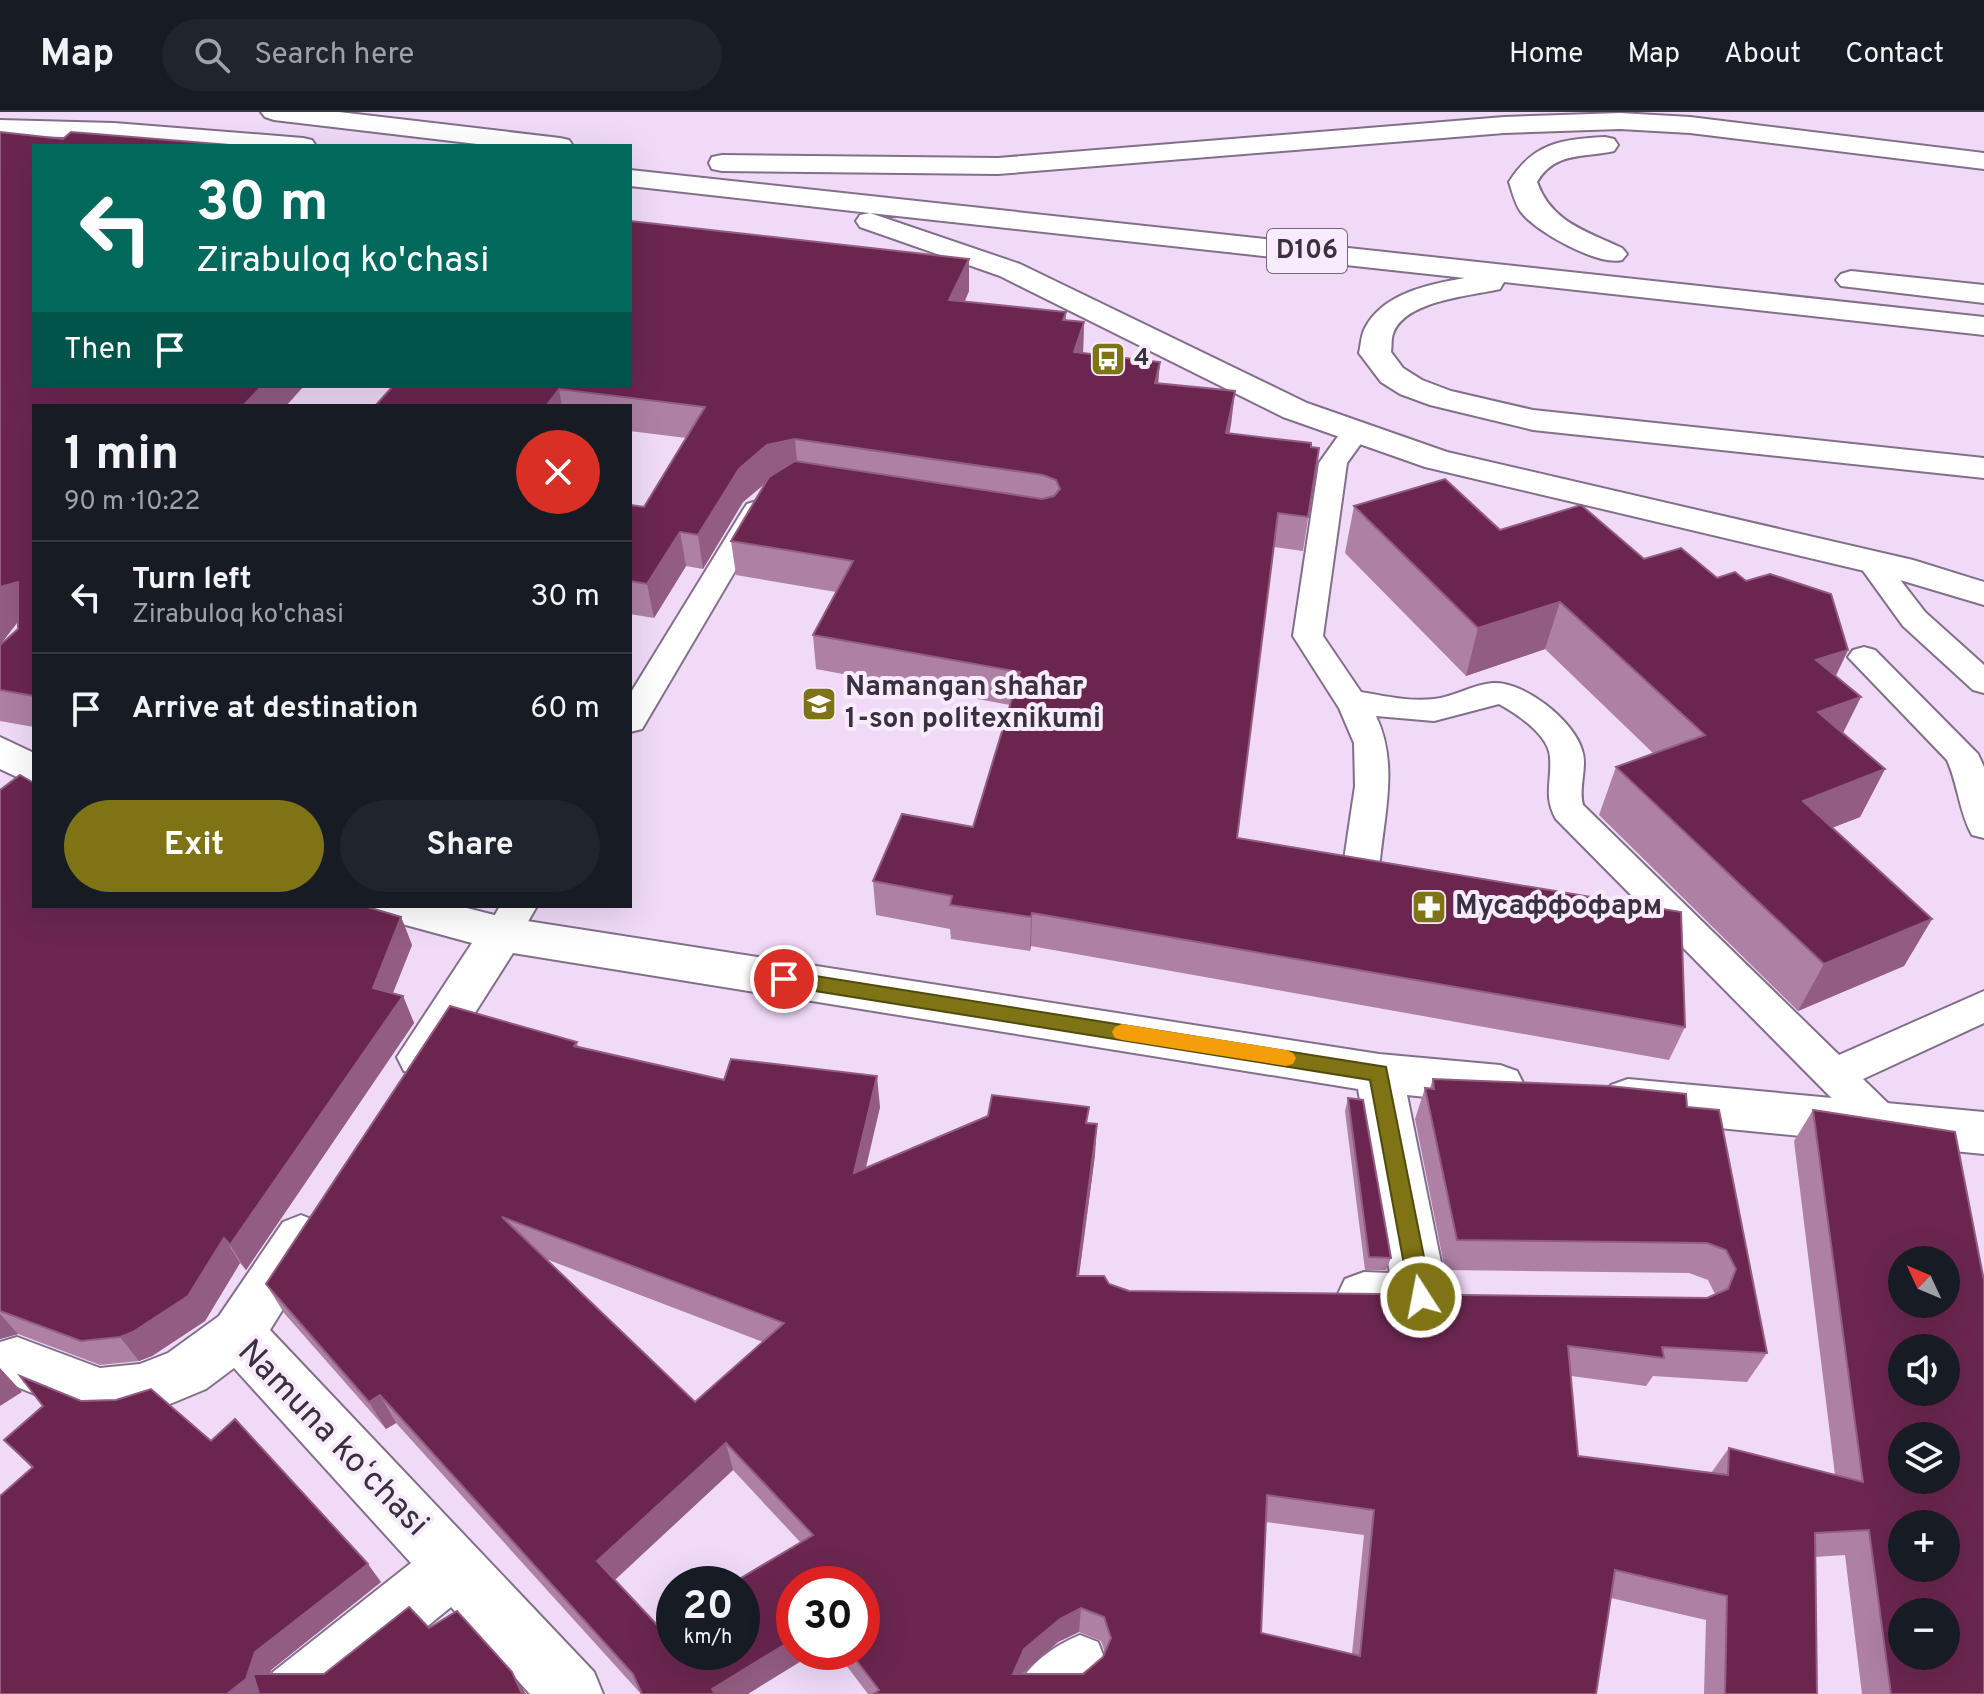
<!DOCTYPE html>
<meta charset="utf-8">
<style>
body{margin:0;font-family:Overpass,sans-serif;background:#20242c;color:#f1f3f6;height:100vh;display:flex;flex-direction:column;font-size:30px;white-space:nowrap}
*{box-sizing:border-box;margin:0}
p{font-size:26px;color:#9ea1a6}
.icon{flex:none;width:44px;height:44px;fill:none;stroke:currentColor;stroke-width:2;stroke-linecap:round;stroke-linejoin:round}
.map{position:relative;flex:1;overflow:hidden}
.panel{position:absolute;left:32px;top:292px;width:600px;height:504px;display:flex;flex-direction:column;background:#171b24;border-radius:0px;box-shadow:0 8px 32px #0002}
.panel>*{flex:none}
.banner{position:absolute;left:32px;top:32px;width:600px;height:244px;border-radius:0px;box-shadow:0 8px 32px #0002;background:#00695c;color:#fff;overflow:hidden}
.needle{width:52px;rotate:314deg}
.controls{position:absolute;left:1888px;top:1134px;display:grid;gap:16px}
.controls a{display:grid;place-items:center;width:72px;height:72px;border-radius:50%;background:#171b24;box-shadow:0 8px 32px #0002;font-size:40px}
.speed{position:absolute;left:656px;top:1454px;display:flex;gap:16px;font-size:40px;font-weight:700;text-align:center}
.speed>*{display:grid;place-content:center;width:104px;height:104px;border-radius:50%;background:#171b24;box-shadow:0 8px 32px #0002;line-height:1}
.speed small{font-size:20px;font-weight:400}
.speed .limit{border:12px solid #d22;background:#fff;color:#111}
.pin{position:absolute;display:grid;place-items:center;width:68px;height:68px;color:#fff;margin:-34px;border:4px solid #fff;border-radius:50%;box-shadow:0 2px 8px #0007}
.me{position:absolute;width:88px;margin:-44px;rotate:349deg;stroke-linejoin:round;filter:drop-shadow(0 0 6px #0008)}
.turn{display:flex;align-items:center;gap:28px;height:168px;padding:0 32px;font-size:36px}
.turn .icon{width:104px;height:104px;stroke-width:2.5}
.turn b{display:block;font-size:56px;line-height:68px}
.then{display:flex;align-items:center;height:76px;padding:0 32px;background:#0003;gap:16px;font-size:30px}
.round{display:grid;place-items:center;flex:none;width:84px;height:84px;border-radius:42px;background:#20242c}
.summary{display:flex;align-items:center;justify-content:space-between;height:136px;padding:0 32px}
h1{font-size:48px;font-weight:700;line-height:60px}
.button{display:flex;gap:16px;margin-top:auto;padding:16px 32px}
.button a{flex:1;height:92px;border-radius:48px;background:#7e7315;color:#fff;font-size:32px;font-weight:700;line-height:92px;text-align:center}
.button a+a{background:#20242c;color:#f1f3f6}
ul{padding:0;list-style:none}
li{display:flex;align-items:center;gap:24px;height:112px;padding:0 32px;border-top:2px solid #363941}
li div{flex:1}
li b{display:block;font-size:30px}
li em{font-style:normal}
header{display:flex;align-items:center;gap:48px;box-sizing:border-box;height:112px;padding:0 40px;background:#171b24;border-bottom:2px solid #363941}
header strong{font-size:38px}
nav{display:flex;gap:44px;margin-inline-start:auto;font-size:28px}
.search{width:560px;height:72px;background:#20242c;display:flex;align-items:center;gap:20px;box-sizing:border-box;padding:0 28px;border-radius:44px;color:#9ea1a6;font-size:30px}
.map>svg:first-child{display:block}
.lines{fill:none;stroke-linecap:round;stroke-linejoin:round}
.service-casing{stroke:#826f8a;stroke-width:4}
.minor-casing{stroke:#826f8a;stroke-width:4}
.primary-casing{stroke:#826f8a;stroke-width:4}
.service{fill:#fff;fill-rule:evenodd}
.minor{fill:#fff;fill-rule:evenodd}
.primary{fill:#fff;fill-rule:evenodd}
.wall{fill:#ae80a4;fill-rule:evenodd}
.shaded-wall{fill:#935c82}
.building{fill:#6b2650;stroke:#935c82;stroke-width:2;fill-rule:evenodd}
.route{fill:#7e7315;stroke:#524b0e;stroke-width:2}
.slow{fill:#f59e0b}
.labels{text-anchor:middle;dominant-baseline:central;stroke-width:8;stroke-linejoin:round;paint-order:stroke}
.far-poi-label{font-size:24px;font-weight:bold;fill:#39313d;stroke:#f8ebfd;text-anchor:start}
.shield{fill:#f8ebfd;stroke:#726977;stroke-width:2}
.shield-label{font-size:26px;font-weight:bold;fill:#39313d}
.poi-label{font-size:28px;font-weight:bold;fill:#39313d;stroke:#f8ebfd;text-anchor:start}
.near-street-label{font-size:34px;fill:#39313d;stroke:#f8ebfd}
</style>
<header>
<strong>Map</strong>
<div class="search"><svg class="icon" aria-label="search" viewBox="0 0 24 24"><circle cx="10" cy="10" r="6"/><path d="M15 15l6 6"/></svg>Search here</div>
<nav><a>Home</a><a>Map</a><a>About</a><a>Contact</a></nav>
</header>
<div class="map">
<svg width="1984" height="1582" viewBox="0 0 1984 1582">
<rect width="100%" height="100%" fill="#f0daf8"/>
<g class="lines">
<g class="service-casing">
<g id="service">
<path d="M1356,311L1366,313L1370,319L1347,351L1323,524L1361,580C1385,584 1410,590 1434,587C1455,585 1473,572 1493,571C1524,569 1574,609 1582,638C1588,656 1578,674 1583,693L1839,943L1984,879V911L1863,967L1898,1001L1904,1013L1898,1025L1884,1030L1870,1025L1556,707C1543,684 1552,669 1550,645C1549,623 1517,602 1499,592L1434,609L1376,604C1398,650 1385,699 1380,748L1374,757L1362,761L1350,757L1344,748L1355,674L1354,631L1339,596L1293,524L1319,351L1346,313Z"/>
<polygon points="757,389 767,392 771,398 642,617 630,620 630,582 743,398 747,392"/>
<polygon points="1871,440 1881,443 1925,500 1984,553 1984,581 1973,578 1903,514 1856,449 1861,443"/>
<path d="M1864,535L1875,538L1978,642L1984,655V726L1972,723C1959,700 1958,672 1947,648L1848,545L1853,538Z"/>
<polygon points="500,794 537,794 515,832 502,836 489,832 484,822"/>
<path d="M1080,1523L1098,1530L1105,1548L1098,1566L1078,1582H1014C1025,1554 1053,1534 1080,1523Z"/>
</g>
</g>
<g class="minor-casing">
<g id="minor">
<polygon points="0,625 34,641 34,673 0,657"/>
<path d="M374,794H459L502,805L1379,942L1500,953L1517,959L1524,973L1517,987L1500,993L1407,983L1448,1185L1440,1202C1411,1213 1374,1212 1345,1201L1337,1184L1345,1167L1364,1160L1390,1161L1358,977L513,841L438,959L421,964L404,959L397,945L472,831L380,806Z"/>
<polygon points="1628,967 1984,1000 1984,1042 1628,1007 1611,1001 1604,987 1611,973"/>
<polygon points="301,1103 319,1110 327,1126 270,1218 594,1560 603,1582 530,1582 451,1495 344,1582 264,1582 273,1560 411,1451 234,1256 206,1277 141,1304 100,1308 17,1275 0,1280 0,1230 17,1225 100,1256 140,1252 168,1241 219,1204 283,1110"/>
</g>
</g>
<g class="primary-casing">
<g id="primary">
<polygon points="261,0 339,0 560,26 569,28 573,34 494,34 274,8 265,5"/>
<polygon points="1620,1 1690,5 1984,41 1984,57 1690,21 1620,17 1504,21 998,62 722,59 712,57 709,51 712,45 722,43 998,46 1504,5"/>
<path d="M0,8L114,11L303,26L312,28L316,34C211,34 106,24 0,24Z"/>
<path d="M1605,25L1614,27L1618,33L1614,39C1584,46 1555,39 1537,70C1551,110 1586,119 1622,136L1627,142L1622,148C1598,154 1536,120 1521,100C1515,92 1512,79 1509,70C1533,31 1562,27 1605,25Z"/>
<path d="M630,58L1984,205V223L1504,170L1500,177C1472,184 1404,188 1393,222C1391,227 1392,235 1391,240L1403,256L1422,268L1451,279L1533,298L1984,346V366L1533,318L1430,293L1400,282L1381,270L1359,241C1361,233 1361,223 1365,216C1383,181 1430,172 1465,166L870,101L1020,152L1307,291L1447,340L1913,448L1984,470V493L1890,465L1425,355L1283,305L1000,164L860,115L856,109L860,103L870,101L630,74Z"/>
<polygon points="1851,159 1984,173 1984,191 1841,174 1836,168 1841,162"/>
</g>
</g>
<use href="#service" class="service"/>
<use href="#minor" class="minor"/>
<use href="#primary" class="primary"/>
</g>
<g class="wall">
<path d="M0,20L34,294V615L0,609ZM18,510V517L0,533Z"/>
<polygon points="969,147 969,179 965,189 1066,200 1066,208 1084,210 1083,241 1160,250 1158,271 1235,279 1229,321 1319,336 1303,439 1274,435 1237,726 1685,915 1669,948 1031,834 1030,839 951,827 950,817 876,803 873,769 973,715 1010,593 816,557 813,523 836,480 736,463 731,429 766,371 743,390 703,457 686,454 654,506 630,502 630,393 644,395 686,326 630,319 630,294 375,294"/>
<polygon points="1354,394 1500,418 1644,447 1717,466 1746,469 1848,538 1836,564 1843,621 1885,657 1860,705 1832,716 1932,807 1904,854 1798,899 1599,703 1616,655 1654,642 1545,537 1466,564 1345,441"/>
<polygon points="0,678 34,794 401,805 412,833 393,881 403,884 414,911 246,1158 240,1151 205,1209 152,1244 139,1249 100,1253 18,1222 0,1227"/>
<path d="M577,930L578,935L724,968L880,995L866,1056L1087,1012L1095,1043L1079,1164L1109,1172L1129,1179L1707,1186L1715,1182L1708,1168L1689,1161L1445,1158L1415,1007L1425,976H1430L1433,967L1687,995L1767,1241L1747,1270L1653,1264L1646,1274L1571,1264L1578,1344L1711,1361L1729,1336L1835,1363L1794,1029L1813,998L1984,1582H1862L1845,1443L1815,1445L1817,1582H1704L1706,1508L1611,1486L1596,1582H868L836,1540H862V1472L748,1582H641L396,1311L386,1317L284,1201L266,1172ZM546,1147L763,1230L695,1290ZM733,1358L801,1431L659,1515L615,1468ZM1266,1410L1364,1423L1352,1542L1261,1521ZM1079,1520L1101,1529L1105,1541L1103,1545L1083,1562H1022L1058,1530Z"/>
<polygon points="1348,986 1391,1146 1386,1158 1365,1158 1345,999"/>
<polygon points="81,1289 211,1329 381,1470 271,1558 270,1562 324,1562 429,1516 526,1582 0,1582 32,1356 4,1328"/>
</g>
<g class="shaded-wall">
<polygon points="969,147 969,179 950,220 949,188"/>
<polygon points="1084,210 1083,243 1074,240"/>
<polygon points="1160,250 1157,283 1155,271"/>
<polygon points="262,274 304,274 286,294 243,294"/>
<polygon points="559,277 562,294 546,294"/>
<polygon points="1235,279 1231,313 1223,355 1226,321"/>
<polygon points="795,327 798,361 770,367 743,390 703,457 698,423 739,357 767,333"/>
<polygon points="680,420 686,454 654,506 647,472"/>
<polygon points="18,470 18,509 0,533 0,475"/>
<polygon points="1560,490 1545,537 1466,564 1478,516"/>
<polygon points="1848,538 1825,585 1816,548"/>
<polygon points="1861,585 1837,633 1818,600"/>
<polygon points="1885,657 1860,705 1779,736 1803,689"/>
<polygon points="1032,801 1031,834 1030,839 1031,805"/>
<polygon points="401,805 412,833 384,903 373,876"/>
<polygon points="1932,807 1904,854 1798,899 1824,852"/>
<polygon points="403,884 414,911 246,1158 230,1133"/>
<polygon points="877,964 880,995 857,1091 854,1061"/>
<polygon points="1097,1012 1095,1043 1075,1193 1077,1164"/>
<polygon points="224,1126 240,1151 205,1209 152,1244 139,1249 120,1225"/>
<polygon points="0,1202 18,1222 0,1227"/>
<polygon points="0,1256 22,1280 0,1294"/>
<polygon points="380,1283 396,1311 386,1317 369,1290"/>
<polygon points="726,1331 733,1358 608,1474 597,1449"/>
<polygon points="368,1452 381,1470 271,1558 263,1582 227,1582 255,1540"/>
<polygon points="1081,1496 1079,1520 1058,1530 1023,1561 1013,1582 1013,1562 1024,1537 1060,1507"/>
<polygon points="794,1527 794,1540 816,1540 748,1582 713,1582 712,1577"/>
<polygon points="512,1560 526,1582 522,1582"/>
</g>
<g class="building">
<polygon points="0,20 63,27 71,20 242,34 34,34 34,274 262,274 243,294 34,294 34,584 0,578 0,533 18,517 18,470 0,475"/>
<polygon points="630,109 969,147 949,188 1066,200 1063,208 1084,210 1074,240 1160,250 1155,271 1235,279 1226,321 1311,331 1311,335 1319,336 1308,405 1278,401 1237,726 1681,800 1685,915 1032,801 1031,805 950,793 952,784 873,769 902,702 973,715 1020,560 813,523 853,449 731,429 769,365 795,349 1042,387 1054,384 1060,377 1056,368 1043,363 795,327 767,333 739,357 698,423 680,420 647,472 630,469 630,393 644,395 705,295 559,277 546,294 375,294 393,274 630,274"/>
<polygon points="1445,367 1500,418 1581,393 1644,447 1681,436 1717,466 1735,460 1746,469 1770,462 1831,482 1848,538 1816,548 1861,585 1818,600 1885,657 1803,689 1932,807 1824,852 1616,655 1705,623 1560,490 1478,516 1354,394"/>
<polygon points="20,663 34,671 34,794 364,794 401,805 373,876 403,884 230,1133 224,1126 188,1184 133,1220 120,1225 81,1229 0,1199 0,678"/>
<path d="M450,894L577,930L574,934L724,968L731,947L877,964L854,1061L988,1004L992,983L1089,995L1086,1011L1097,1012L1077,1164H1104L1109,1172L1129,1179L1707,1186L1728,1177L1736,1157L1726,1138L1707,1131L1457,1128L1425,976L1434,977L1433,967L1609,974L1686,982L1687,995L1719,998L1767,1241L1662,1235L1664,1246L1568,1234L1578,1344L1728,1363L1729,1336L1863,1370L1813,998L1955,1020L1984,1169V1582H1891L1869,1418L1815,1421L1817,1582H1725L1727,1484L1615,1458L1596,1582H874L879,1578L850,1540H862V1472H794V1527L712,1577L715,1582H642L633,1562L380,1283L369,1290L266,1172ZM502,1105L784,1211L695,1290ZM1902,1148H1946V1192H1902ZM1902,1236H1946V1280H1902ZM1902,1324H1946V1368H1902ZM726,1331L813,1423L731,1472H742V1540H674V1506L659,1515L597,1449ZM1267,1383L1374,1398L1360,1544L1261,1521ZM1902,1412H1946V1456H1902ZM1081,1496L1104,1505L1111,1526L1103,1545L1083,1562H1013L1024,1537L1060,1507ZM1902,1500H1946V1544H1902Z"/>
<polygon points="1348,986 1363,988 1391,1146 1369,1145"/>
<polygon points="20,1264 81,1289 116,1288 151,1277 211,1329 235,1307 368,1452 255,1540 246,1567 227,1582 0,1582 0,1384 33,1355 4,1328 43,1294"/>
<polygon points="409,1495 429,1516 457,1499 512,1560 522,1582 259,1582 253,1562 324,1562"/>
</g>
<polygon class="route" points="784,859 1386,955 1432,1185 1428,1192 1421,1195 1413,1192 1410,1185 1370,968 784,874 775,867"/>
<polygon class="slow" points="1122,912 1286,938 1293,941 1296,946 1293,952 1286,954 1122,928 1115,926 1112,920 1115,915"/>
<defs>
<g id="bus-square" transform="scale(1.8)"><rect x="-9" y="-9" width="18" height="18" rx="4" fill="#7e7315" stroke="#f8ebfd"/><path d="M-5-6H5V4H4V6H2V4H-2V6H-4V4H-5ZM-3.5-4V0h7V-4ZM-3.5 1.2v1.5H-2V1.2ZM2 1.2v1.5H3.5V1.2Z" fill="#fff"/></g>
<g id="university-square" transform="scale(1.8)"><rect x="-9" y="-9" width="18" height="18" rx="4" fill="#7e7315" stroke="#f8ebfd"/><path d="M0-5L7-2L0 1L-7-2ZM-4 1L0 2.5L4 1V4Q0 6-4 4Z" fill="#fff"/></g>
<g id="pharmacy-square" transform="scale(1.8)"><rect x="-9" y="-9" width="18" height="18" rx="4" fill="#7e7315" stroke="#f8ebfd"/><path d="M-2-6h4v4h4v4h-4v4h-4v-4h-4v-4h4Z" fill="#fff"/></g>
</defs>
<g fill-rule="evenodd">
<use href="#bus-square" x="1108" y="247"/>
<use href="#university-square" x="819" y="592"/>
<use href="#pharmacy-square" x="1429" y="795"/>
</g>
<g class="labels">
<g class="far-poi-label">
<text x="1134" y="247">4</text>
</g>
<rect class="shield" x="1267" y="117" width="80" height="44" rx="6"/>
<g class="shield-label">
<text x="1307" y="139">D106</text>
</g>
<g class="poi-label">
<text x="845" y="576">Namangan shahar<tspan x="845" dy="32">1-son politexnikumi</tspan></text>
<text x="1455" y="795">Мусаффофарм</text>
</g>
<g class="near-street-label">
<text transform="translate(332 1327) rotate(46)">Namuna koʻchasi</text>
</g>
</g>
</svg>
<div class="controls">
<a><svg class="needle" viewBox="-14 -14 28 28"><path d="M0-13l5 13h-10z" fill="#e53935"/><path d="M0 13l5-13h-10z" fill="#9ea1a6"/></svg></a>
<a><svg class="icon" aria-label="sound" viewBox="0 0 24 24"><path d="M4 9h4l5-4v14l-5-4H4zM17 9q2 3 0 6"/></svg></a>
<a><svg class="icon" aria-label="layers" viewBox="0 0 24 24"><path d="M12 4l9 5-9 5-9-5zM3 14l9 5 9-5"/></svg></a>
<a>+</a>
<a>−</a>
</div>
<div class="speed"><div>20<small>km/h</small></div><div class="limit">30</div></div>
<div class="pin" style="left:784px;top:867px;background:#d93025"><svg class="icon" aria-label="arrive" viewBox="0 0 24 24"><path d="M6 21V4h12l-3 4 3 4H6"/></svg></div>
<svg class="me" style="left:1421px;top:1185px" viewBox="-20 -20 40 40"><circle r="17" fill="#7e7315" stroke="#fff" stroke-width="3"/><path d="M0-11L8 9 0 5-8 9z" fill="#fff"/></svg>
<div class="banner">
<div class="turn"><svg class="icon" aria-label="left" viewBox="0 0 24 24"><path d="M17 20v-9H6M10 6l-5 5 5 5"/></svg><div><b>30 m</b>Zirabuloq ko'chasi</div></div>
<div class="then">Then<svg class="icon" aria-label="arrive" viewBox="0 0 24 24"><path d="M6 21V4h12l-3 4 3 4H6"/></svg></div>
</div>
<section class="panel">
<div class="summary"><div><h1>1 min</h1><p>90 m · 10:22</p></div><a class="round" style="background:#d93025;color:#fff"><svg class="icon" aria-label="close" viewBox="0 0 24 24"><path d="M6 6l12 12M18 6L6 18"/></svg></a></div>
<ul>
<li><svg class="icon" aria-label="left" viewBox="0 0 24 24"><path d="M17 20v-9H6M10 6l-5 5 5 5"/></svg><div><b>Turn left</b><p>Zirabuloq ko'chasi</p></div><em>30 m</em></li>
<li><svg class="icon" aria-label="arrive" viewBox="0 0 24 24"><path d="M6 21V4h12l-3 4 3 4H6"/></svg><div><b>Arrive at destination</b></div><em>60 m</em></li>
</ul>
<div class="button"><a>Exit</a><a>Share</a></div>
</section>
</div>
